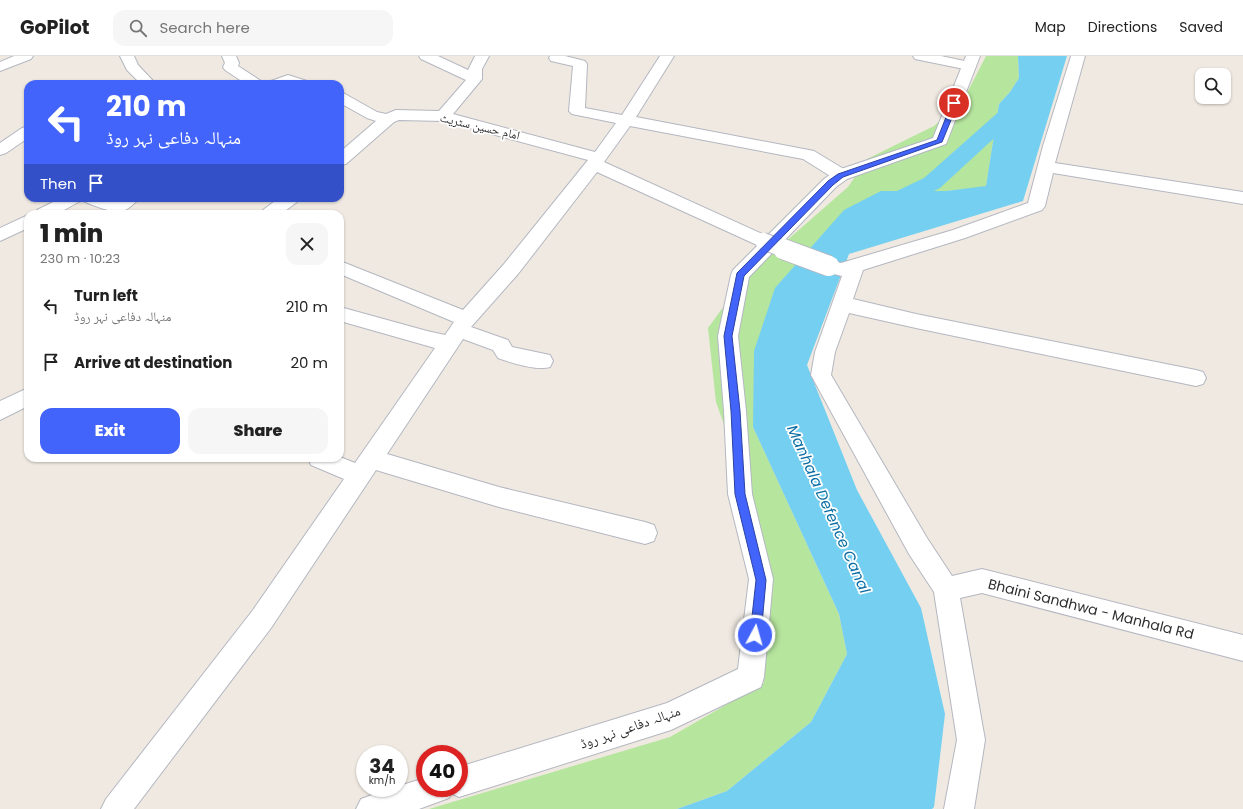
<!DOCTYPE html>
<meta charset="utf-8">
<style>
body{margin:0;font-family:Poppins,"Noto Naskh Arabic",sans-serif;background:#f6f6f6;color:#222;height:100vh;display:flex;flex-direction:column;font-size:15px;white-space:nowrap}
*{box-sizing:border-box;margin:0}
p{font-size:13px;color:#767676}
.icon{flex:none;width:22px;height:22px;fill:none;stroke:currentColor;stroke-width:2;stroke-linecap:round;stroke-linejoin:round}
.map{position:relative;flex:1;overflow:hidden}
.details{position:absolute;left:24px;top:154px;width:320px;height:252px;display:flex;flex-direction:column;background:#fff;border-radius:12px;box-shadow:0 1px 3px #0004}
.details>*{flex:none}
.hud{position:absolute;left:24px;top:24px;width:320px;height:122px;border-radius:12px;box-shadow:0 1px 3px #0004;background:#4264fb;color:#fff;overflow:hidden}
.buttons{position:absolute;left:1195px;top:12px;display:grid;gap:8px}
.buttons a{display:grid;place-items:center;width:36px;height:36px;border-radius:8px;background:#fff;box-shadow:0 1px 3px #0004;font-size:20px}
.speed{position:absolute;left:356px;top:689px;display:flex;gap:8px;font-size:20px;font-weight:700;text-align:center}
.speed>*{display:grid;place-content:center;width:52px;height:52px;border-radius:50%;background:#fff;box-shadow:0 1px 3px #0004;line-height:1}
.speed small{font-size:10px;font-weight:400}
.speed .limit{border:6px solid #d22;background:#fff;color:#111}
.pin{position:absolute;display:grid;place-items:center;width:34px;height:34px;color:#fff;margin:-17px;border:2px solid #fff;border-radius:50%;box-shadow:0 1px 4px #0007}
.me{position:absolute;width:44px;margin:-22px;rotate:6deg;stroke-linejoin:round;filter:drop-shadow(0 0 3px #0008)}
.turn{display:flex;align-items:center;gap:14px;height:84px;padding:0 16px;font-size:18px}
.turn .icon{width:52px;height:52px;stroke-width:2.5}
.turn b{display:block;font-size:28px;line-height:34px}
.then{display:flex;align-items:center;height:38px;padding:0 16px;background:#0003;gap:8px;font-size:15px}
.round{display:grid;place-items:center;flex:none;width:42px;height:42px;border-radius:12px;background:#f6f6f6}
.summary{display:flex;align-items:center;justify-content:space-between;height:68px;padding:0 16px}
h1{font-size:24px;font-weight:800;line-height:30px}
.button{display:flex;gap:8px;margin-top:auto;padding:8px 16px}
.button a{flex:1;height:46px;border-radius:12px;background:#4264fb;color:#fff;font-size:16px;font-weight:800;line-height:46px;text-align:center}
.button a+a{background:#f6f6f6;color:#222}
ul{padding:0;list-style:none}
li{display:flex;align-items:center;gap:12px;height:56px;padding:0 16px}
li div{flex:1}
li b{display:block;font-size:15px}
li em{font-style:normal}
header{display:flex;align-items:center;gap:24px;box-sizing:border-box;height:56px;padding:0 20px;background:#fff;border-bottom:1px solid #e0e0e0}
header strong{font-size:19px}
nav{display:flex;gap:22px;margin-inline-start:auto;font-size:14px}
.search{width:280px;height:36px;background:#f6f6f6;display:flex;align-items:center;gap:10px;box-sizing:border-box;padding:0 14px;border-radius:12px;color:#767676;font-size:15px}
.map>svg:first-child{display:block}
.green{fill:#b6e59e}
.water{fill:#75cff0}
.lines{fill:none;stroke-linecap:round;stroke-linejoin:round}
.canal{fill:#75cff0;fill-rule:evenodd}
.minor-casing{stroke:#b4b7c1;stroke-width:2}
.tertiary-casing{stroke:#b4b7c1;stroke-width:2}
.minor{fill:#fff;fill-rule:evenodd}
.tertiary{fill:#fff;fill-rule:evenodd}
.minor-bridge-far1-casing{stroke:#b4b7c1;stroke-width:18;stroke-linecap:butt}
.minor-bridge-casing{stroke:#b4b7c1;stroke-width:22;stroke-linecap:butt}
.minor-bridge-far1{stroke:#fff;stroke-width:16}
.minor-bridge{stroke:#fff;stroke-width:20}
.route{fill:#4264fb;stroke:#2b41a3}
.labels{text-anchor:middle;dominant-baseline:central;stroke-width:3.5;stroke-linejoin:round;paint-order:stroke}
.far-street-label{font-size:12px;fill:#2e2e2e;stroke:#fff}
.street-label{font-size:14px;fill:#2e2e2e;stroke:#fff}
.water-label{font-size:15px;font-style:italic;fill:#0d6fa3;stroke:#fff}
</style>
<header>
<strong>GoPilot</strong>
<div class="search"><svg class="icon" aria-label="search" viewBox="0 0 24 24"><circle cx="10" cy="10" r="6"/><path d="M15 15l6 6"/></svg>Search here</div>
<nav><a>Map</a><a>Directions</a><a>Saved</a></nav>
</header>
<div class="map">
<svg width="1243" height="753" viewBox="0 0 1243 753">
<rect width="100%" height="100%" fill="#efe9e1"/>
<polygon class="green" points="986,0 1018,0 1019,22 1010,36 999,48 986,131 946,135 881,135 753,371 839,558 847,598 811,666 727,735 677,753 429,753 670,681 764,627 771,524 749,439 716,346 708,272 745,221 848,131 867,103 934,70 965,41"/>
<polygon class="water" points="1018,0 1067,0 1023,145 849,198 807,309 857,434 921,552 945,658 934,751 932,753 677,753 727,735 811,666 847,598 839,558 753,371 754,295 775,232 844,154 881,135 946,135 986,130 999,48 1010,36 1019,22"/>
<g class="lines">
<polygon class="canal" points="1030,0 1048,0 1056,23 1054,27 940,132 890,156 882,158 874,156 871,151 874,146 924,122 1037,22"/>
<g class="minor-casing">
<g id="minor">
<polygon points="14,0 33,0 31,3 0,15 0,6"/>
<polygon points="120,0 134,0 138,9 156,28 141,28 127,14"/>
<polygon points="222,0 236,0 239,7 238,10 261,25 263,28 246,28 225,14 223,11 225,7"/>
<path d="M419,0H438L468,14L475,0H489L482,13V23L453,58L595,96L616,67L572,58L569,55L573,10L551,5L549,2L550,0H565L585,5L587,8L585,52L622,59L660,0H674L636,61L814,95L847,115L849,119L847,123L841,124L835,123L803,103L630,70L604,106L769,181L772,185L769,189L763,191L757,189L597,116L518,218L471,271L508,284L512,291L550,299L553,305L550,311C537,315 512,307 498,302L493,294L463,283L387,398L499,431L645,466L654,469L657,477L654,485L645,488L499,451L376,414L271,572L134,753H101L106,743L253,554L344,423L311,409L308,402H340V401L355,407L435,292L340,265V251L427,275L445,279L454,266L340,218V205L463,254L504,208L588,104L443,65L399,64L394,66L346,108L340,109V96L376,65L367,62L340,47V36L345,38L377,56L386,58L396,54L439,55L466,24L421,3Z"/>
<polygon points="913,0 941,0 974,7 976,10 974,13 969,14 915,3"/>
<polygon points="1071,0 1085,0 1055,107 1243,136 1243,148 1053,117 1045,150 1042,154 965,182 863,214 853,243 916,258 1196,314 1203,316 1206,322 1203,328 1196,330 916,272 849,257 835,296 831,319 927,482 952,520 982,513 1243,579 1243,605 982,537 960,542 985,684 974,753 944,753 957,684 934,536 909,498 811,319 815,296 842,220 822,215 820,210 822,205 829,204 841,207 953,174 1028,147 1043,90"/>
<polygon points="288,19 307,25 309,28 269,28 271,25"/>
<polygon points="28,70 28,82 6,97 0,99 0,87 22,72"/>
<path d="M61,142H109L115,144L118,142H139C135,148 125,156 118,156C112,156 87,148 82,144L57,158H34L37,154Z"/>
<polygon points="279,142 300,142 297,146 281,158 260,158 263,154"/>
<polygon points="28,159 28,172 0,185 0,172"/>
<polygon points="28,332 28,350 0,364 0,345"/>
</g>
</g>
<g class="tertiary-casing">
<polygon id="tertiary" points="966,0 980,0 946,88 847,123 836,131 749,221 738,280 746,355 752,438 773,523 764,621 761,631 671,674 459,741 451,737 449,742 419,753 356,753 361,743 391,732 399,732 399,730 425,722 425,732 459,732 459,711 667,647 738,613 749,523 728,438 724,355 718,280 731,219 733,214 824,123 835,115 933,82"/>
</g>
<use href="#minor" class="minor"/>
<use href="#tertiary" class="tertiary"/>
<g class="minor-bridge-far1-casing">
<polyline id="minor-bridge-far1" points="763,185 786,194"/>
</g>
<g class="minor-bridge-casing">
<polyline id="minor-bridge" points="783,193 829,210"/>
</g>
<use href="#minor-bridge-far1" class="minor-bridge-far1"/>
<use href="#minor-bridge" class="minor-bridge"/>
</g>
<polygon class="route" points="952,46 958,47 942,86 843,121 833,129 744,220 732,280 740,355 745,438 766,524 761,579 759,583 755,584 751,583 750,579 756,524 735,438 731,355 724,280 737,217 828,125 838,118 937,84"/>
<g class="labels">
<g class="far-street-label">
<text transform="translate(480 70) rotate(13)">امام حسین سٹریٹ</text>
</g>
<g class="street-label">
<text transform="translate(1091 553) rotate(14)">Bhaini Sandhwa - Manhala Rd</text>
<text transform="translate(630 671) rotate(-19)">منہالہ دفاعی نہر روڈ</text>
</g>
<g class="water-label">
<text transform="translate(829 453) rotate(66)">Manhala Defence Canal</text>
</g>
</g>
</svg>
<div class="buttons">
<a><svg class="icon" aria-label="search" viewBox="0 0 24 24"><circle cx="10" cy="10" r="6"/><path d="M15 15l6 6"/></svg></a>
</div>
<div class="speed"><div>34<small>km/h</small></div><div class="limit">40</div></div>
<div class="pin" style="left:954px;top:47px;background:#d93025"><svg class="icon" aria-label="arrive" viewBox="0 0 24 24"><path d="M6 21V4h12l-3 4 3 4H6"/></svg></div>
<svg class="me" style="left:755px;top:579px" viewBox="-20 -20 40 40"><circle r="17" fill="#4264fb" stroke="#fff" stroke-width="3"/><path d="M0-11L8 9 0 5-8 9z" fill="#fff"/></svg>
<div class="hud">
<div class="turn"><svg class="icon" aria-label="left" viewBox="0 0 24 24"><path d="M17 20v-9H6M10 6l-5 5 5 5"/></svg><div><b>210 m</b>منہالہ دفاعی نہر روڈ</div></div>
<div class="then">Then<svg class="icon" aria-label="arrive" viewBox="0 0 24 24"><path d="M6 21V4h12l-3 4 3 4H6"/></svg></div>
</div>
<section class="details">
<div class="summary"><div><h1>1 min</h1><p>230 m · 10:23</p></div><a class="round"><svg class="icon" aria-label="close" viewBox="0 0 24 24"><path d="M6 6l12 12M18 6L6 18"/></svg></a></div>
<ul>
<li><svg class="icon" aria-label="left" viewBox="0 0 24 24"><path d="M17 20v-9H6M10 6l-5 5 5 5"/></svg><div><b>Turn left</b><p>منہالہ دفاعی نہر روڈ</p></div><em>210 m</em></li>
<li><svg class="icon" aria-label="arrive" viewBox="0 0 24 24"><path d="M6 21V4h12l-3 4 3 4H6"/></svg><div><b>Arrive at destination</b></div><em>20 m</em></li>
</ul>
<div class="button"><a>Exit</a><a>Share</a></div>
</section>
</div>
